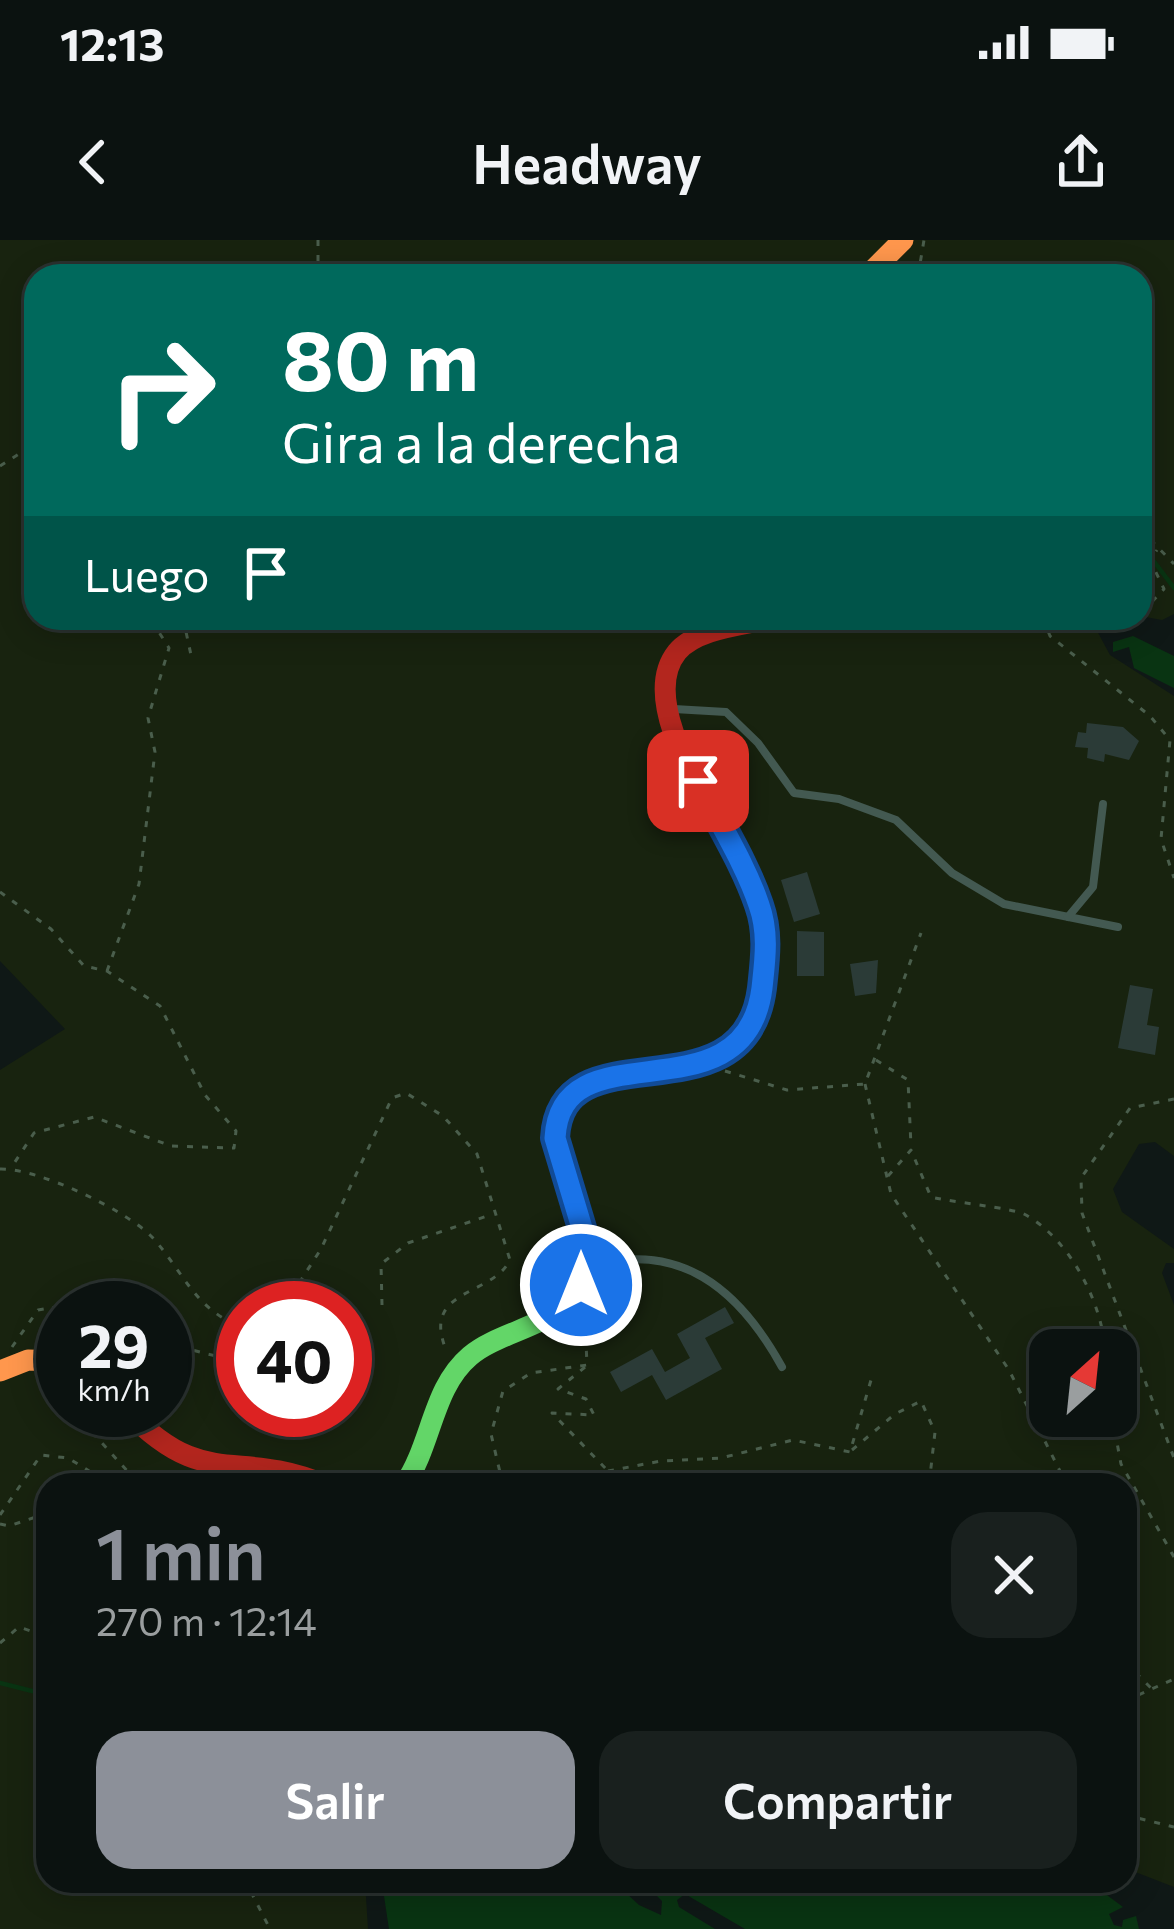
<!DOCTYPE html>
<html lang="es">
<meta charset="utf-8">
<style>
body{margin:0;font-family:Commissioner,sans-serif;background:#19201e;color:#f1f3f6;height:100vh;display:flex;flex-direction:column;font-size:45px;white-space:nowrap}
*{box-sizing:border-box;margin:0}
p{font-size:39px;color:#9a9e9f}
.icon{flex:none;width:66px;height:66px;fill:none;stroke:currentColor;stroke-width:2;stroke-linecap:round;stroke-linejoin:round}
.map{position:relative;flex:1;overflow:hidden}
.details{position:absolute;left:36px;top:1233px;width:1101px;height:420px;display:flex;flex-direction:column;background:#0b1210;border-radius:36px;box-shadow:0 6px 30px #0003,0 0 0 3px #2b3230}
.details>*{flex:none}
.hud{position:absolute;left:24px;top:24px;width:1128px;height:366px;border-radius:36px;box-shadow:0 6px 30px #0003,0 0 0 3px #2b3230;background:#00695c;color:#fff;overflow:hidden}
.needle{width:78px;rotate:27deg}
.tools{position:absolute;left:1029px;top:1089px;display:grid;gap:24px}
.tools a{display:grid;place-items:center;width:108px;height:108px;border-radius:24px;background:#0b1210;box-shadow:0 6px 30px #0003,0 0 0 3px #2b3230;font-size:60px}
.speed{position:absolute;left:36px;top:1041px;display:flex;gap:24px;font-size:60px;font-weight:700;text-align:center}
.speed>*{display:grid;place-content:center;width:156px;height:156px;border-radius:50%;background:#0b1210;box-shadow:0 6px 30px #0003,0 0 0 3px #2b3230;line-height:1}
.speed small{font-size:30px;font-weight:400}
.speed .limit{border:18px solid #d22;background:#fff;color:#111}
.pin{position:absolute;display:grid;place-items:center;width:102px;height:102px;color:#fff;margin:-51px;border-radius:24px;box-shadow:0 6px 18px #0006}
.me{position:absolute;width:132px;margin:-66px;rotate:0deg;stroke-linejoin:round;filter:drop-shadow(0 0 9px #0008)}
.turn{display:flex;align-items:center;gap:42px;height:252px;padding:0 60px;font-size:54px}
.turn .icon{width:156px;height:156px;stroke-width:2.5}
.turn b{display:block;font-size:84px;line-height:102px}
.then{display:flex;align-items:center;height:114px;padding:0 60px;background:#0003;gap:24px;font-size:45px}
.round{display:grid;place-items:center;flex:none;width:126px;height:126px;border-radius:36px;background:#19201e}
.overview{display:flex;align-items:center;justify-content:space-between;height:204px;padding:0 60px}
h1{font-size:72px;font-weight:600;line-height:90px;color:#8c9099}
.action{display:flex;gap:24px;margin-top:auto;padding:24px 60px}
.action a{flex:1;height:138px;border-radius:36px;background:#8c9099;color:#fff;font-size:48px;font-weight:600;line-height:138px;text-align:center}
.action a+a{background:#19201e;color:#f1f3f6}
.status{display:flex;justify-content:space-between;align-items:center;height:84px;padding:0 60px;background:#0b1210;direction:ltr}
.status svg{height:33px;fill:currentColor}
header{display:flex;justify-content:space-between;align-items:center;height:156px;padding:0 60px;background:#0b1210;font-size:54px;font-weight:600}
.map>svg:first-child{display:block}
.green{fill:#18230f;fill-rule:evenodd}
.water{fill:#093412}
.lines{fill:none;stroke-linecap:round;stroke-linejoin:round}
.stream{stroke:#093412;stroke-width:4.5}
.building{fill:#2b3b37}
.path{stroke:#4a5e4c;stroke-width:3;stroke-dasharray:6 9;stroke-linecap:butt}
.lane{stroke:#435951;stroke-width:8}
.fast{stroke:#63d668;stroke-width:21}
.slow{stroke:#ff974d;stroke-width:21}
.jam{stroke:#b3261e;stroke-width:21}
.route-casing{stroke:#114b97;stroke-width:30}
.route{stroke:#1a73e8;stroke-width:21}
</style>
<div class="status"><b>12:13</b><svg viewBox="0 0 49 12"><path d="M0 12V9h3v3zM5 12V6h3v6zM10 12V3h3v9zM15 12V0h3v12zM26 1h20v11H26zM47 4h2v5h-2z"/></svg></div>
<header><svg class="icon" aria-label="back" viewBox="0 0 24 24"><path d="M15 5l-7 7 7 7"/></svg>Headway<svg class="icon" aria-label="share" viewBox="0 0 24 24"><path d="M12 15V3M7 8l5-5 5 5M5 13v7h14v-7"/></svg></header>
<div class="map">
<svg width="1174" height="1689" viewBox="0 0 1174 1689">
<rect width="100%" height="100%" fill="#0f1816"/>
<path class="green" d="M0,0H1174V374L1162,380L1140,376V36H36V378H1106L1096,389L1110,415L1174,456V916L1155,902L1139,904L1113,949L1122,972L1174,1009V1023H1166L1162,1033L1174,1065V1647L1125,1628V1245H48V1641H365L368,1689H0V830L65,789L0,721ZM63,1068H165V1170H63ZM243,1068H345V1170H243ZM1050,1110H1116V1176H1050Z"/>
<g class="water">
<polygon points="1133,396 1174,416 1174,448 1134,428 1129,407 1113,412 1113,402"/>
<polygon points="613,1641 639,1665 661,1675 662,1661 642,1641 1088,1641 1123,1667 1109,1674 1114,1685 1122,1687 1123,1680 1136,1676 1139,1689 745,1689 685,1654 677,1660 679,1667 715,1689 389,1689 382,1643"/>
</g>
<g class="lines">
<g class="stream">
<polyline points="935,24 943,36"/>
<polyline points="1140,303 1174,348"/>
<polyline points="0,1443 48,1455"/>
</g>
</g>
<g class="building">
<polygon points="1087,483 1123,487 1139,501 1129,520 1105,514 1104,522 1087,518 1088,508 1075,507 1078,492 1086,493"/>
<polygon points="807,632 820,674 794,682 781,640"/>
<polygon points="797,691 824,692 824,736 797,736"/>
<polygon points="878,720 876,753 855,756 850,724"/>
<polygon points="1130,745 1153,749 1147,785 1159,787 1155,815 1118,808"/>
<polygon points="725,1067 734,1083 705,1098 722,1129 666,1160 652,1135 621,1152 610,1132 652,1109 665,1132 690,1118 677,1094"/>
</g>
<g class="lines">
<g class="path">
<polyline points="318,36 318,0"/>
<polyline points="918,36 924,0"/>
<polyline points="30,209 36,218"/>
<polyline points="0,226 36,203"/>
<polyline points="1140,289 1174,324"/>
<polyline points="1140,362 1148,366 1164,349 1150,320 1157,310"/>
<polyline points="183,378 191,415"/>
<polyline points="1043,378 1050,396 1150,476 1170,500 1161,599 1174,638"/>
<polyline points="0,652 51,689 84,726 107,731 160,766 205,855 236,891 234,908 171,906 94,877 34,893 11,928"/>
<polyline points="107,731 139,644 155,512 148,478 169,408 150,378"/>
<polyline points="876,820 908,840 911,906"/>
<polyline points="725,831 787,850 865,844 921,693"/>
<polyline points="865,844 891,954 1009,1130 1067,1245"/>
<polyline points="1174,859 1130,868 1081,938 1082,973 1174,1218"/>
<path d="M0,929C38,928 126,970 152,997C184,1032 195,1071 243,1087"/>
<path d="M888,936L911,910L931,957C950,962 1012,968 1024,974C1069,998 1102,1062 1105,1110"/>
<polyline points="382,1065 381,1024 408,1003 490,975"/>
<path d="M283,1068L321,1009L392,858L406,853L443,876L477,914L510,1020C492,1057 419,1048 447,1112"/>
<polyline points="165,1103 243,1123"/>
<polyline points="12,1107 38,1070 100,1060 112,1068"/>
<polyline points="585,1127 558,1149 586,1159 594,1175 552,1173 608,1231 611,1245"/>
<polyline points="58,1159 63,1163"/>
<polyline points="72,1170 140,1245"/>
<polyline points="1112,1176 1121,1224 1174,1317"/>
<polyline points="852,1210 895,1174 921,1161 935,1192 929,1245"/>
<polyline points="608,1231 661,1221 721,1218 793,1200 850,1212 871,1140"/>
<polyline points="610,1232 624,1245"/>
<polyline points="503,1245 491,1194 503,1151 531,1133 587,1125 586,1102 574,1087"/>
<polyline points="0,1275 41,1215 68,1218 112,1245"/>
<polyline points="0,1284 9,1286 39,1276 48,1293"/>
<polyline points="0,1403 19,1387 48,1397"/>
<polyline points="1125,1422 1153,1450"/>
<polyline points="1125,1461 1174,1439"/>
<polyline points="1125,1575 1174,1587"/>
<polyline points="257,1641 249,1648 270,1689"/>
</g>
<g class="lane">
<polyline points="674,469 726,472 758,503 794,553 839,559 896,580 952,633 1004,664 1118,687"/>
<polyline points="1068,677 1093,647 1103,564"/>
<path d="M588,1027C679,999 739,1049 782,1127"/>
</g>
<path class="fast" d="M404,1245C432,1205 432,1148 470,1116C504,1087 573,1085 586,1034C601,980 524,907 570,860C616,812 701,845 747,793C756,783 760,764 764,751"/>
<g class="slow">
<polyline points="867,36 903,0"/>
<polyline points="0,1131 28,1120 63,1121"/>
</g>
<g class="jam">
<path d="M764,751C767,729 767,699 762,677C749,612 627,474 677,412C697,388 745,385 773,378"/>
<path d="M126,1170C206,1253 235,1207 325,1245"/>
</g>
</g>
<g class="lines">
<g class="route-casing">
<path id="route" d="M581,1045L588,1008L555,898C561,783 745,884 762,748C765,720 769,693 759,665C745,623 718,581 698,541"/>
</g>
<use href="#route" class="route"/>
</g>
</svg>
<div class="tools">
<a><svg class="needle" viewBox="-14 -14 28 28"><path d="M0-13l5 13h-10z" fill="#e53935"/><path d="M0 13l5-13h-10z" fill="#9a9e9f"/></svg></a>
</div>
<div class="speed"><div>29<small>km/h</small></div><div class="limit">40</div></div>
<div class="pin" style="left:698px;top:541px;background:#d93025"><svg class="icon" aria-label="arrive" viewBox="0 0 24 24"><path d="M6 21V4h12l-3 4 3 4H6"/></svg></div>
<svg class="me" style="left:581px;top:1045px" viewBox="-20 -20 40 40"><circle r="17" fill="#1a73e8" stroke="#fff" stroke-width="3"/><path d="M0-11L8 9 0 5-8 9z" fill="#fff"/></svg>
<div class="hud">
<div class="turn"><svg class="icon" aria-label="right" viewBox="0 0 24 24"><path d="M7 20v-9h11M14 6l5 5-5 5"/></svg><div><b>80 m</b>Gira a la derecha</div></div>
<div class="then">Luego<svg class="icon" aria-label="arrive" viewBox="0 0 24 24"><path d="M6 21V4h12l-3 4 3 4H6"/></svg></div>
</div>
<section class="details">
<div class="overview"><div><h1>1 min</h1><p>270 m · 12:14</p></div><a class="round"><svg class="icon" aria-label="close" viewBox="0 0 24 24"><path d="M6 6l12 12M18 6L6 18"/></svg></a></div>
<div class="action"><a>Salir</a><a>Compartir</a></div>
</section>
</div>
